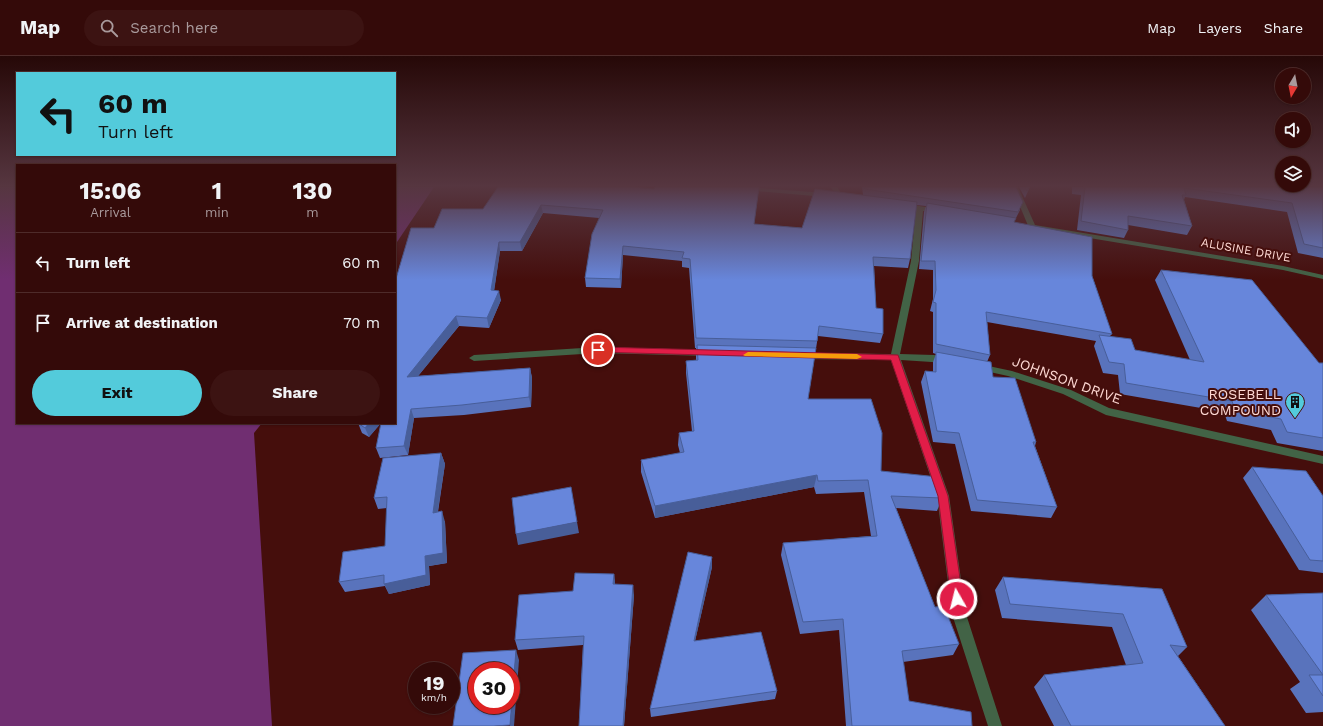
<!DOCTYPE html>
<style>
body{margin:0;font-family:"Work Sans",sans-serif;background:#3c1312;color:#f1f3f6;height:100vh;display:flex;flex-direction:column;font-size:15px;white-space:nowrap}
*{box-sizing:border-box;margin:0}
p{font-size:13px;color:#a99a9c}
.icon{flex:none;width:22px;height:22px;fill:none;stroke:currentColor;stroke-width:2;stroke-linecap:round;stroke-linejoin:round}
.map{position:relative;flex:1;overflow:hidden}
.drawer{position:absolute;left:16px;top:108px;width:380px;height:260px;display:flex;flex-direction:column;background:#340a09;border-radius:0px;box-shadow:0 1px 3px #0004,0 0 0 1px #4e2b2a}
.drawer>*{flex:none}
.banner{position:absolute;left:16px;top:16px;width:380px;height:84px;border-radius:0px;box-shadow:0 1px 3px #0004,0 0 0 1px #4e2b2a;background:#53cbdb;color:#111;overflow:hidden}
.needle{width:26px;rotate:190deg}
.fabs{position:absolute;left:1275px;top:12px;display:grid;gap:8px}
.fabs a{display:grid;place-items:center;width:36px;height:36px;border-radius:50%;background:#340a09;box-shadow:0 1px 3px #0004,0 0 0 1px #4e2b2a;font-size:20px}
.speed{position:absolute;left:408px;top:606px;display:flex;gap:8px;font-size:20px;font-weight:700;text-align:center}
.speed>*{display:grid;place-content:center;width:52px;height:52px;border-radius:50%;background:#340a09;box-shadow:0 1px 3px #0004,0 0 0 1px #4e2b2a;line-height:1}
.speed small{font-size:10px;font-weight:400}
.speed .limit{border:6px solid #d22;background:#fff;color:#111}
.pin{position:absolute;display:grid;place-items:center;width:34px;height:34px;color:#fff;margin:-17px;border:2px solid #fff;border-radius:50%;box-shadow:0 1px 4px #0007}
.me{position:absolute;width:44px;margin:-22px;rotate:352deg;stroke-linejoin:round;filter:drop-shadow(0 0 3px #0008)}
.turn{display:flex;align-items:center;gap:14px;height:84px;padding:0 16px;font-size:18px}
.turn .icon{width:52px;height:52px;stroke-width:2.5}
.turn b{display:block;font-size:28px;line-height:34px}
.eta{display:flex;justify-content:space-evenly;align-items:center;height:68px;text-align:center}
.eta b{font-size:24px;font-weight:700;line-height:28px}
.primary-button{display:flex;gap:8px;margin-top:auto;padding:8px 16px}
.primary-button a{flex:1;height:46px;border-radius:24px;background:#53cbdb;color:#111;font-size:16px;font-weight:700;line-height:46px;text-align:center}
.primary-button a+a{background:#3c1312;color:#f1f3f6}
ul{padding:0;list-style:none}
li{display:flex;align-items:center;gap:12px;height:60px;padding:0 16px;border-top:1px solid #4e2b2a}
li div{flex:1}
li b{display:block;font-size:15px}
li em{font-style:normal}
header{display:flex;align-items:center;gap:24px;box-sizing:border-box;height:56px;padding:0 20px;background:#340a09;border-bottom:1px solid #4e2b2a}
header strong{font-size:19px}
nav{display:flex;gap:22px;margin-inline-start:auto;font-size:14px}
.search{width:280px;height:36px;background:#3c1312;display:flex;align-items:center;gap:10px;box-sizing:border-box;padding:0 14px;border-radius:22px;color:#a99a9c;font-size:15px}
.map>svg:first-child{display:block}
.green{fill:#702e71}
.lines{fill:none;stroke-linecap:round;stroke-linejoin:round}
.minor{fill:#426346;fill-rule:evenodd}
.wall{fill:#5973bc}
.shaded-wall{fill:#485e99}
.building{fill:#6786db;stroke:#485e99;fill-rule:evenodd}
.route{fill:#e11d48;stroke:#92132f}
.slow{fill:#f59e0b}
.labels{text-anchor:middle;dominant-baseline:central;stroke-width:4;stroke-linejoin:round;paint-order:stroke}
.far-street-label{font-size:12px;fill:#fed9d4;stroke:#450e0c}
.street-label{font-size:14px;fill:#fed9d4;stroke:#450e0c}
.poi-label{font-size:14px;fill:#fed9d4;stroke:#450e0c;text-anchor:end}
</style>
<header>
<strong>Map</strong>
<div class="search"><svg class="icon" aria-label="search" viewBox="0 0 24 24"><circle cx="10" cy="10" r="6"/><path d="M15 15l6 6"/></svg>Search here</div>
<nav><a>Map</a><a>Layers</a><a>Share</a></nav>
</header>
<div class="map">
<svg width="1323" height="670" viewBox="0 0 1323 670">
<rect width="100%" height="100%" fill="#450e0c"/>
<g class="green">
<polygon points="0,131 17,131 17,367 262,367 254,377 272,670 0,670"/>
<polygon points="395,131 434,131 395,189"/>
</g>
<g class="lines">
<g class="minor">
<polygon points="746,131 826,137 830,139 826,141 744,134 744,132"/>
<polygon points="831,131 837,131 843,140 842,142 836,142"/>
<polygon points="1012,131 1018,131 1035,169 1283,210 1323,219 1323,223 1283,214 1029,172"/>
<polygon points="900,147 939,153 943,155 939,157 923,155 919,205 900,298 934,299 950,302 952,304 947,307 901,304 949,440 966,558 1002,670 988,670 952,558 937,440 891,304 803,303 798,300 803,297 891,298 911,205 916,153 900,151"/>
<polygon points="598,291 709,294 714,297 709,300 598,297 474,305 469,302 474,299"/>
<polygon points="979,308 1012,315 1071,334 1109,352 1323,400 1323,408 1106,359 1063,338 1008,320 976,313 974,311 976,309"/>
</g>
</g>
<g class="wall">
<polygon points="759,131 754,168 802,172 863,139 862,131 1016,131 1020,154 1014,166 1092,220 1112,278 1110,280 1135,294 1190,304 1155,224 1161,214 1319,307 1323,307 1323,395 1277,387 1271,374 1227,365 1224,356 1120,338 1118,319 1103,317 1094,290 1096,285 987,266 990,299 987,306 993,321 1036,386 1035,390 1057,451 1051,462 971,455 955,388 933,386 921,326 925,315 933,316 933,306 936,298 933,297 933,256 930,255 933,243 933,214 919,213 924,156 926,150 916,149 910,203 908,212 874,210 876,252 883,278 880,287 818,280 808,343 881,415 942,442 937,455 896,452 935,551 959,588 953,599 903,606 909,645 972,670 846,670 839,574 800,578 781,499 783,487 871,480 864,436 816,438 814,431 655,462 641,416 641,404 680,397 678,389 679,377 692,375 686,317 686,305 696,304 696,292 695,292 689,212 682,211 682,205 623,199 621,232 586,231 585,222 599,162 543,157 522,195 500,195 494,234 501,244 489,272 459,270 418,320 530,312 532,322 531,351 464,359 414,362 408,399 380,402 376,392 434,172 483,153 654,133"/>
<polygon points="1019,131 1030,131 1025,142"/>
<polygon points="1072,131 1323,131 1323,202 1298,197 1287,156 1185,141 1184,144 1192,170 1187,179 1128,169 1128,174 1124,182 1077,174 1081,139 1072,138"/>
<polygon points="358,367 381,367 369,381 362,377"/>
<polygon points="441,397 445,408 438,456 445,466 447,507 429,510 430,529 389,538 385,530 345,536 339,526 385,490 387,452 378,453 374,442"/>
<polygon points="1252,411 1323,440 1323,517 1299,514 1243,422"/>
<polygon points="712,501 712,511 695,585 777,635 775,643 651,661 650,653"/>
<polygon points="614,518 615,528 634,539 624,670 579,670 583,589 518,594 515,584 573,535"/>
<polygon points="1003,521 1162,533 1187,591 1178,600 1225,670 1054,670 1034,631 1044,619 1126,609 1112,571 1002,562 995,534"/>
<polygon points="1323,537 1323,656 1306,657 1290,633 1300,626 1251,554 1266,539"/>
</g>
<g class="shaded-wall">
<polygon points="541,149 543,157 522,195 520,186"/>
<polygon points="499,186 500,195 493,243 491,234"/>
<polygon points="623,190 623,199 621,232 620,223"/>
<polygon points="499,235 501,244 489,272 487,262"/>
<polygon points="456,260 459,270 410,330 407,321"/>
<polygon points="530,312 532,322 531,351 529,341"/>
<polygon points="411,353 414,362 408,399 404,390"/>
<polygon points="369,367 381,367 369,381 365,372"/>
<polygon points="441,397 445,408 436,467 433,457"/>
<polygon points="817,419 814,431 655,462 655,450"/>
<polygon points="442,455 445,466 447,507 429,510 430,529 389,538 384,528 425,500"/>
<polygon points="577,466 579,477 518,489 516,478"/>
<polygon points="712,501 712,511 693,594 694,585"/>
<polygon points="614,518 615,528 613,528"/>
<polygon points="633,529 634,539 624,670 623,670"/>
<polygon points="516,594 519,604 514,670 510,670"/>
</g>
<g class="building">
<polygon points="498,131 633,131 654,133 655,131 759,131 754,168 802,172 815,133 917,146 910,203 873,201 876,252 883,253 883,278 819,270 817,285 696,282 690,203 682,202 684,196 623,190 620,223 585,222 592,178 603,154 541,149 520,186 499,186 491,234 499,235 487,262 456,260 407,321 530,312 529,341 462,349 411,353 404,390 376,392 381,367 395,367 395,226 411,172 434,172 442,153 483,153"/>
<polygon points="864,131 1016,131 1023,146 1018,156 865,133"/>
<polygon points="1025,131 1029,131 1027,135"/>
<polygon points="1083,131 1323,131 1323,192 1304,188 1292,147 1184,132 1186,139 1182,139 1192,170 1128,160 1128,174 1081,165 1085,131"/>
<polygon points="927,147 1016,162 1014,166 1092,181 1092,220 1112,278 986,256 990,299 936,288 936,247 933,246 936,234 935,205 921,205"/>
<polygon points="1161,214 1252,224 1319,307 1323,307 1323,382 1287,376 1281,363 1235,354 1232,345 1126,327 1124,308 1109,306 1099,279 1131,283 1135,294 1204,306"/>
<polygon points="697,289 816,292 808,343 871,343 882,377 881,415 938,421 942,442 891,440 935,551 944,550 959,588 902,595 909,645 971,656 972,670 852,670 843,563 803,566 783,487 877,480 868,424 818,425 817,419 655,450 641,404 684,396 679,377 694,375 686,305 698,304"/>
<polygon points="936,296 991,306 993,321 1015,322 1036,386 1033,386 1057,451 977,444 959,377 937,375 925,315 936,316"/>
<polygon points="358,367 369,367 365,372"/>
<polygon points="441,397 433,457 442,455 443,497 425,500 426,519 384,528 384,519 339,526 343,496 385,490 387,441 374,442 383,402"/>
<polygon points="1252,411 1306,415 1323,440 1323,505 1310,504"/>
<polygon points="571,431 577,466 516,478 512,442"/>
<polygon points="688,496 712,501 694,585 761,576 777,635 650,653"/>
<polygon points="575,517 614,518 613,528 633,529 623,670 579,670 584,580 515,584 519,539 573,535"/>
<polygon points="1003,521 1162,533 1187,591 1170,589 1225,670 1071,670 1044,619 1143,607 1123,558 1010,548"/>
<polygon points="1323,537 1323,619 1266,539"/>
<path d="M516,594L510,669L494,670H453L463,597ZM477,615H511V649H477Z"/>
<polygon points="1309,619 1323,619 1323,640"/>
</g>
<linearGradient id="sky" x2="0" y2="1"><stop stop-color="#260807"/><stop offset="0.58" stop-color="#563640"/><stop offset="1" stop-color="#563640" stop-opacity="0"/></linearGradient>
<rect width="1323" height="224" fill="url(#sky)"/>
<polygon class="route" points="598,291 898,299 948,440 963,543 961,547 957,549 953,547 951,543 938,440 891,304 595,296 595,292"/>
<polygon class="slow" points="748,296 857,298 862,301 857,303 745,300 743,299"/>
<defs>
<g id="building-pin" transform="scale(1)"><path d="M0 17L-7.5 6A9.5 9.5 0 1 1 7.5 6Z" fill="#53cbdb" stroke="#450e0c"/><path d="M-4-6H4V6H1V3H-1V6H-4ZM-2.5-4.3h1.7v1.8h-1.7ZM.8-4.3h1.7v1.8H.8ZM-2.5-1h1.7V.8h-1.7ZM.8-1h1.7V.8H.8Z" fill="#111"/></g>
</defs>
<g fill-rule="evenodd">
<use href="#building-pin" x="1295" y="346"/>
</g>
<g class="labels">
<g class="far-street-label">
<text transform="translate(1246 194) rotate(10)">ALUSINE DRIVE</text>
</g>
<g class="street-label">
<text transform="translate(1067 324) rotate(20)">JOHNSON DRIVE</text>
</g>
<g class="poi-label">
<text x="1281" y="338">ROSEBELL<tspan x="1281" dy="16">COMPOUND</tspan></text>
</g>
</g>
</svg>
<div class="fabs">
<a><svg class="needle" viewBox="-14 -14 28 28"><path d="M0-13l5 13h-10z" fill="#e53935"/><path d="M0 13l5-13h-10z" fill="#a99a9c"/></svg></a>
<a><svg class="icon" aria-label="sound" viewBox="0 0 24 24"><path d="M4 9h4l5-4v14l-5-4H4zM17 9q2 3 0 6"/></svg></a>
<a><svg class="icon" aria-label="layers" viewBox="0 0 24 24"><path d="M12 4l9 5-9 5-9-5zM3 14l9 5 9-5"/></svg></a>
</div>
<div class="speed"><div>19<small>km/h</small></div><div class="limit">30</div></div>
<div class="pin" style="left:598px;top:294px;background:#d93025"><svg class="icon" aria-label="arrive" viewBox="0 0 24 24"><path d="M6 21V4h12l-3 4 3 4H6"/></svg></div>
<svg class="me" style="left:957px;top:543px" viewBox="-20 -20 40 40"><circle r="17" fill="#e11d48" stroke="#fff" stroke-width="3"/><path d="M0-11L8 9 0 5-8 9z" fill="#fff"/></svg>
<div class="banner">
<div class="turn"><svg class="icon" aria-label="left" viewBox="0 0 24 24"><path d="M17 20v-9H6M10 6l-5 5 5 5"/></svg><div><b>60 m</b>Turn left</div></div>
</div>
<section class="drawer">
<div class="eta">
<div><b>15:06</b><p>Arrival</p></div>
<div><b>1</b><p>min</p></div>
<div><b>130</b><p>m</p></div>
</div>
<ul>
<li><svg class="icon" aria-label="left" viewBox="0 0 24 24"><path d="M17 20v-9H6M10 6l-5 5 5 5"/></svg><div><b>Turn left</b></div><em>60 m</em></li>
<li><svg class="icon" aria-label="arrive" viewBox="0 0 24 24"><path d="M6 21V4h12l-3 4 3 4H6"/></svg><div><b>Arrive at destination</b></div><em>70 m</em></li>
</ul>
<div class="primary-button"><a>Exit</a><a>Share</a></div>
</section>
</div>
